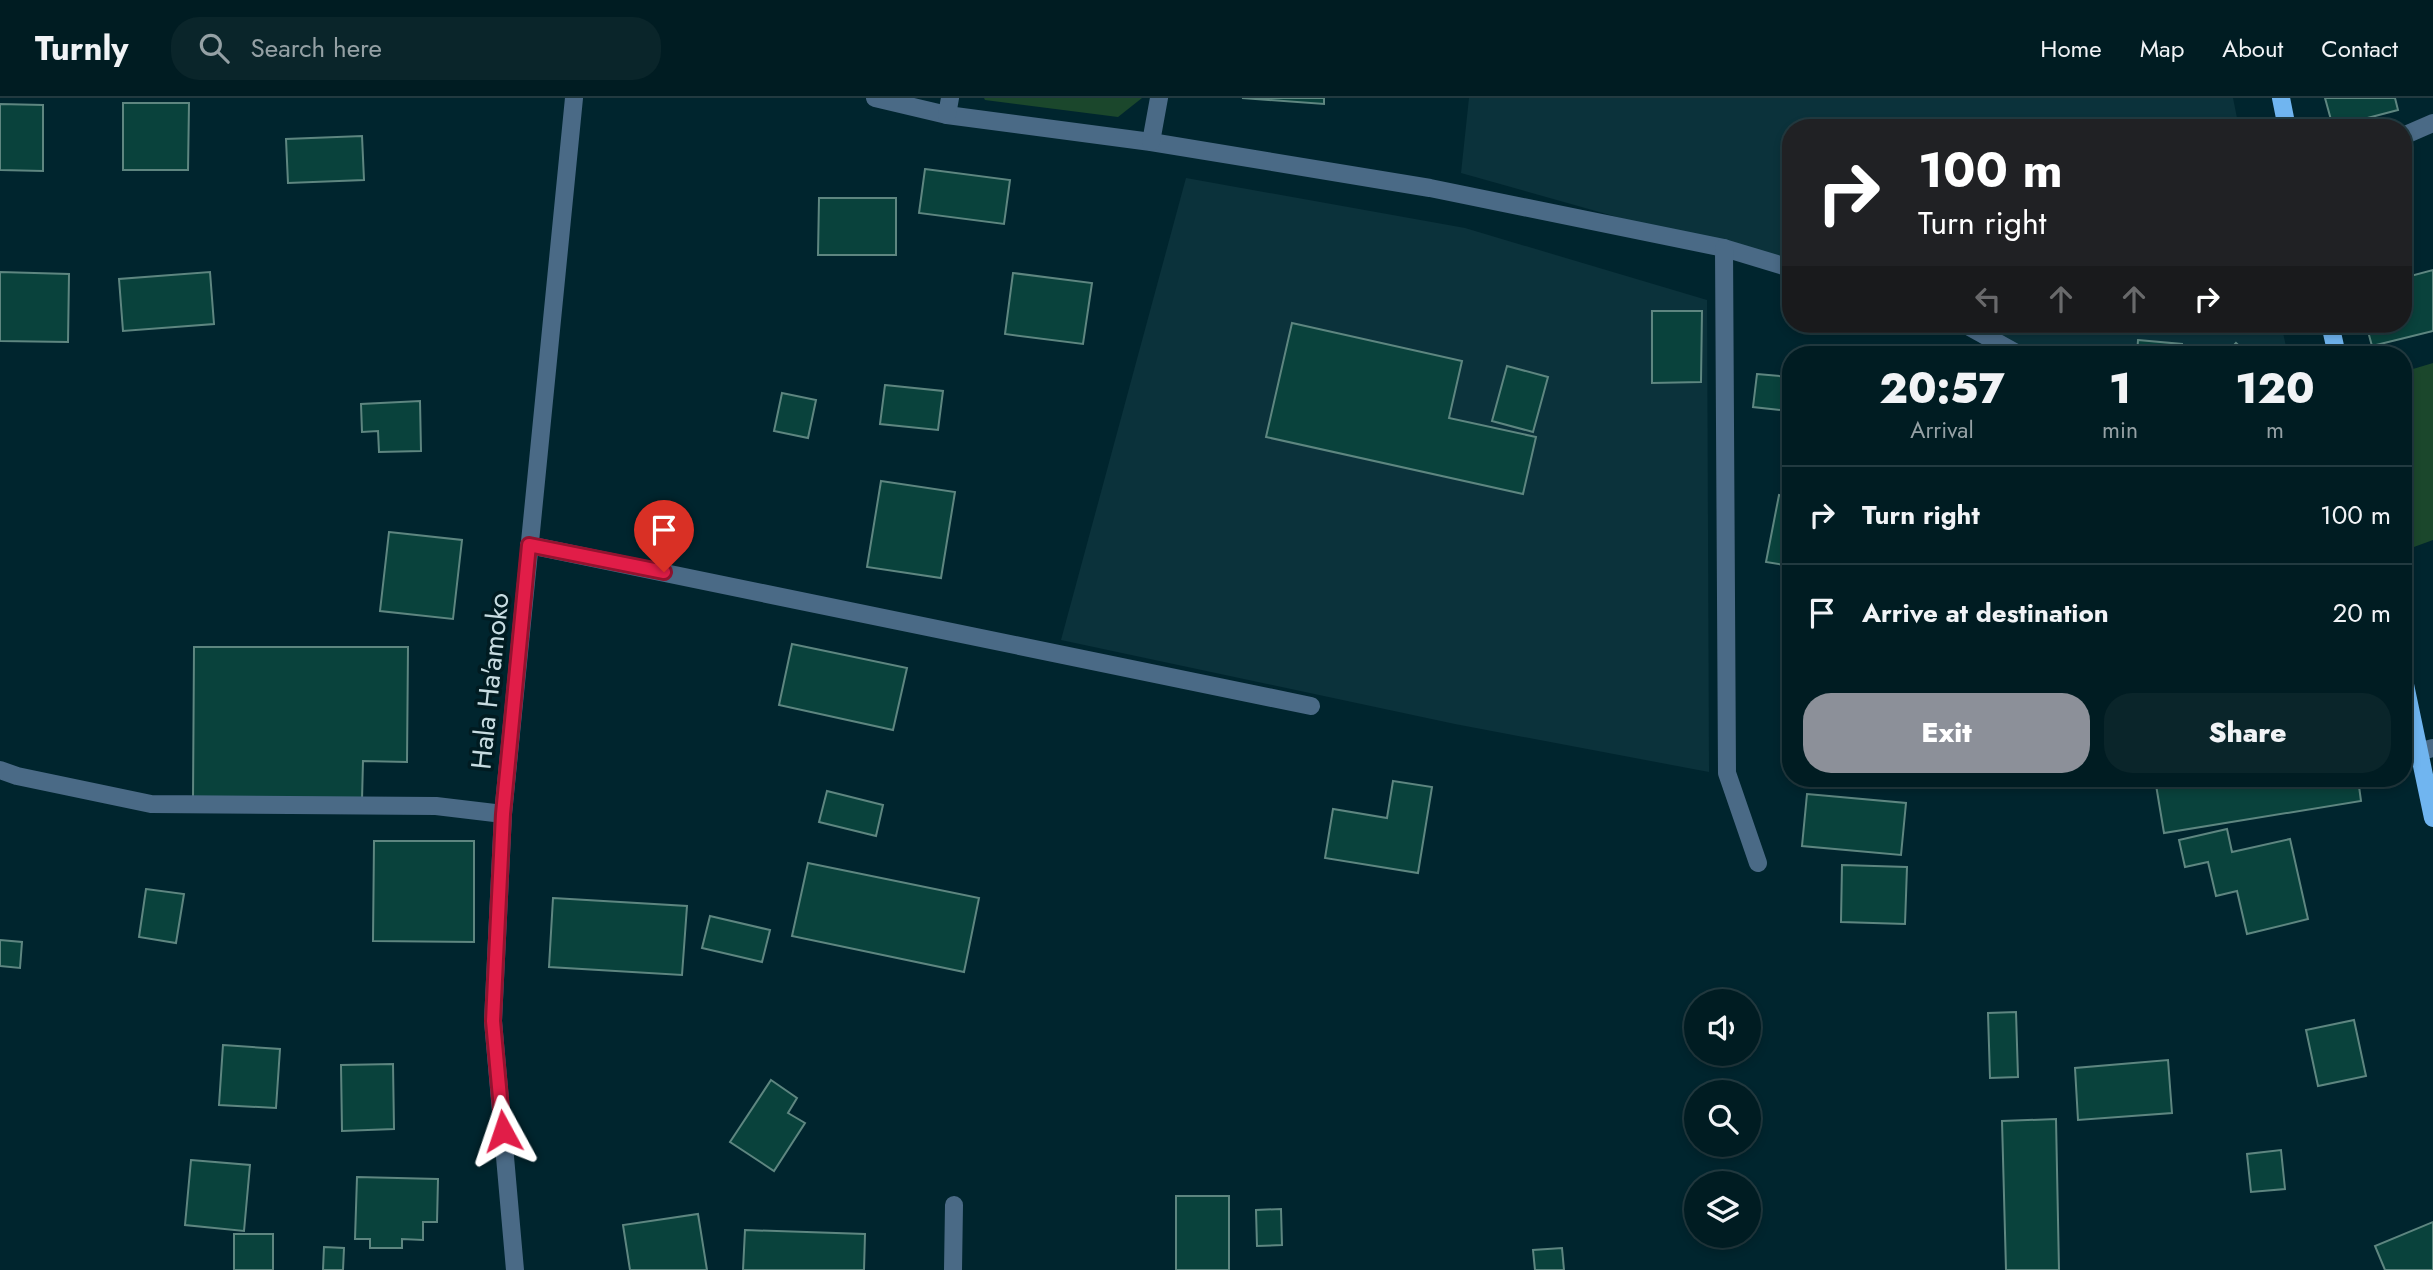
<!DOCTYPE html>
<style>
body{margin:0;font-family:Jost,sans-serif;background:#0a252a;color:#f1f3f6;height:100vh;display:flex;flex-direction:column;font-size:26px;white-space:nowrap}
*{box-sizing:border-box;margin:0}
p{font-size:23px;color:#95a1a5}
.icon{flex:none;width:38px;height:38px;fill:none;stroke:currentColor;stroke-width:2;stroke-linecap:round;stroke-linejoin:round}
.map{position:relative;flex:1;overflow:hidden}
.side{position:absolute;left:1782px;top:248px;width:630px;height:441px;display:flex;flex-direction:column;background:#001c22;border-radius:28px;box-shadow:0 4px 10px #0003,0 0 0 2px #223a40}
.side>*{flex:none}
.guide{position:absolute;left:1782px;top:21px;width:630px;height:214px;border-radius:28px;box-shadow:0 4px 10px #0003,0 0 0 2px #223a40;background:#202124;color:#fff;overflow:hidden}
.tools{position:absolute;left:1684px;top:891px;display:grid;gap:14px}
.tools a{display:grid;place-items:center;width:77px;height:77px;border-radius:50%;background:#001c22;box-shadow:0 4px 10px #0003,0 0 0 2px #223a40;font-size:35px}
.pin{position:absolute;display:grid;place-items:center;width:60px;height:60px;color:#fff;margin:-72px -30px;border-radius:50% 50% 50% 0;rotate:-45deg;box-shadow:0 0 7px #0007}
.pin .icon{rotate:45deg}
.me{position:absolute;width:77px;margin:-38px;rotate:355deg;stroke-linejoin:round;filter:drop-shadow(0 0 5px #0008)}
.turn{display:flex;align-items:center;gap:24px;height:147px;padding:0 21px;font-size:32px}
.turn .icon{width:91px;height:91px;stroke-width:2.5}
.turn b{display:block;font-size:49px;line-height:60px}
.lanes{display:flex;align-items:center;height:66px;padding:0 21px;background:#0003;justify-content:center;gap:35px;direction:ltr}
.lanes .off{opacity:.35}
.eta{display:flex;justify-content:space-evenly;align-items:center;height:119px;text-align:center}
.eta b{font-size:42px;font-weight:800;line-height:49px}
.button{display:flex;gap:14px;margin-top:auto;padding:14px 21px}
.button a{flex:1;height:80px;border-radius:28px;background:#8c9099;color:#fff;font-size:28px;font-weight:800;line-height:80px;text-align:center}
.button a+a{background:#0a252a;color:#f1f3f6}
ul{padding:0;list-style:none}
li{display:flex;align-items:center;gap:21px;height:98px;padding:0 21px;border-top:2px solid #223a40}
li div{flex:1}
li b{display:block;font-size:26px}
li em{font-style:normal}
header{display:flex;align-items:center;gap:42px;box-sizing:border-box;height:98px;padding:0 35px;background:#001c22;border-bottom:2px solid #223a40}
header strong{font-size:33px}
nav{display:flex;gap:38px;margin-inline-start:auto;font-size:24px}
.search{width:490px;height:63px;background:#0a252a;display:flex;align-items:center;gap:18px;box-sizing:border-box;padding:0 24px;border-radius:28px;color:#95a1a5;font-size:26px}
.map>svg:first-child{display:block}
.built{fill:#0b323b}
.green{fill:#1b472c}
.building{fill:#09423c;stroke:#5e8680;stroke-width:2}
.lines{fill:none;stroke-linecap:round;stroke-linejoin:round}
.minor{stroke:#4a6a86;stroke-width:18}
.major{stroke:#70b5f0;stroke-width:18}
.route-casing{stroke:#92132f;stroke-width:18}
.route{stroke:#e11d48;stroke-width:12}
.labels{text-anchor:middle;dominant-baseline:central;stroke-width:7;stroke-linejoin:round;paint-order:stroke}
.street-label{font-size:28px;fill:#c7dce1;stroke:#001b21}
</style>
<header>
<strong>Turnly</strong>
<div class="search"><svg class="icon" aria-label="search" viewBox="0 0 24 24"><circle cx="10" cy="10" r="6"/><path d="M15 15l6 6"/></svg>Search here</div>
<nav><a>Home</a><a>Map</a><a>About</a><a>Contact</a></nav>
</header>
<div class="map">
<svg width="2433" height="1172" viewBox="0 0 2433 1172">
<rect width="100%" height="100%" fill="#00252e"/>
<g class="built">
<polygon points="1469,0 2233,0 2239,30 1790,30 1790,173 1702,143 1461,75"/>
<polygon points="1186,80 1465,130 1707,202 1709,674 1455,626 1061,542"/>
<polygon points="1947,226 2281,226 2288,257 2013,257 1969,234"/>
</g>
<g class="green">
<polygon points="984,0 1142,0 1118,19 985,2"/>
<polygon points="2433,265 2433,442 2403,453 2403,274"/>
</g>
<g class="building">
<polygon points="1242,0 1324,0 1324,6"/>
<polygon points="2325,0 2395,0 2398,12 2333,29"/>
<polygon points="123,5 189,5 188,72 123,72"/>
<polygon points="0,6 43,7 43,73 0,72"/>
<polygon points="362,38 364,82 288,85 286,41"/>
<polygon points="925,71 1010,82 1004,126 919,115"/>
<polygon points="819,100 896,100 896,157 818,157"/>
<polygon points="2433,172 2433,233 2372,248 2366,226 2403,226 2403,180"/>
<polygon points="0,174 69,176 68,244 0,243"/>
<polygon points="210,174 214,226 123,233 119,181"/>
<polygon points="1013,175 1092,185 1083,246 1005,236"/>
<polygon points="1652,213 1702,213 1701,284 1652,285"/>
<polygon points="1292,225 1462,263 1449,320 1536,339 1523,396 1266,339"/>
<polygon points="2138,242 2182,246 2181,257 2137,257"/>
<polygon points="2236,245 2249,257 2225,257"/>
<polygon points="1507,268 1548,279 1533,334 1492,323"/>
<polygon points="1757,276 1790,279 1790,313 1753,309"/>
<polygon points="885,287 943,293 938,332 880,326"/>
<polygon points="782,295 816,302 808,340 774,333"/>
<polygon points="420,303 421,353 379,354 378,333 362,334 361,306"/>
<polygon points="881,383 955,394 941,480 867,469"/>
<polygon points="1779,397 1790,400 1790,468 1766,464"/>
<polygon points="389,434 462,442 453,521 380,513"/>
<polygon points="792,546 907,570 893,632 779,607"/>
<polygon points="194,549 408,549 407,664 363,663 362,702 193,702"/>
<polygon points="1923,681 2007,681 2006,688 1923,685"/>
<polygon points="2155,681 2358,681 2361,703 2164,735"/>
<polygon points="1393,683 1432,689 1418,775 1325,760 1333,711 1387,720"/>
<polygon points="827,693 883,707 876,738 819,724"/>
<polygon points="1807,696 1906,705 1901,757 1802,748"/>
<polygon points="2227,731 2232,754 2290,741 2308,821 2247,836 2237,793 2216,798 2208,764 2185,769 2179,742"/>
<polygon points="374,743 474,743 474,844 373,843"/>
<polygon points="808,765 979,800 964,874 792,838"/>
<polygon points="1842,767 1907,769 1905,826 1841,824"/>
<polygon points="146,791 184,796 176,845 139,839"/>
<polygon points="553,800 687,808 682,877 549,869"/>
<polygon points="710,818 770,832 762,864 702,850"/>
<polygon points="0,842 22,844 20,870 0,868"/>
<polygon points="2016,914 2018,979 1990,980 1988,915"/>
<polygon points="2354,922 2366,978 2318,988 2306,932"/>
<polygon points="223,947 280,951 276,1010 219,1007"/>
<polygon points="2168,962 2172,1015 2078,1022 2075,970"/>
<polygon points="393,966 394,1031 342,1033 341,967"/>
<polygon points="771,982 797,1000 788,1015 805,1025 774,1073 730,1044"/>
<polygon points="2056,1021 2059,1172 2006,1172 2002,1023"/>
<polygon points="2281,1052 2285,1091 2251,1094 2247,1056"/>
<polygon points="191,1062 250,1067 244,1133 185,1127"/>
<polygon points="357,1079 438,1081 437,1124 423,1124 423,1142 402,1141 402,1150 370,1150 370,1141 355,1141"/>
<rect x="1176" y="1098" width="53" height="74"/>
<polygon points="1281,1111 1282,1147 1257,1148 1256,1112"/>
<polygon points="698,1116 707,1172 630,1172 623,1127"/>
<polygon points="2433,1124 2433,1172 2385,1172 2375,1148"/>
<polygon points="745,1132 865,1136 864,1172 743,1172"/>
<rect x="234" y="1136" width="39" height="36"/>
<polygon points="324,1149 344,1150 343,1172 323,1172"/>
<polygon points="1562,1150 1564,1172 1535,1172 1533,1152"/>
</g>
<g class="lines">
<g class="minor">
<polyline points="875,0 947,17 1151,44 1430,90 1724,150 1790,170"/>
<polyline points="947,17 950,0"/>
<polyline points="2403,38 2433,25"/>
<polyline points="1151,44 1159,0"/>
<polyline points="1724,150 1727,675 1758,765"/>
<polyline points="1964,226 2020,257"/>
<polyline points="529,447 1311,608"/>
<polyline points="2418,654 2433,650"/>
<polyline points="0,672 17,678 151,706 436,708 503,716"/>
<polyline points="515,1172 493,923 503,716 574,0"/>
<polyline points="953,1172 954,1107"/>
</g>
<g class="major">
<polyline points="2281,0 2287,30"/>
<polyline points="2330,226 2337,257"/>
<polyline points="2403,577 2433,720"/>
</g>
</g>
<g class="lines">
<g class="route-casing">
<polyline id="route" points="503,1033 493,923 503,716 529,447 664,474"/>
</g>
<use href="#route" class="route"/>
</g>
<g class="labels">
<g class="street-label">
<text transform="translate(490 583) rotate(-84)">Hala Ha'amoko</text>
</g>
</g>
</svg>
<div class="tools">
<a><svg class="icon" aria-label="sound" viewBox="0 0 24 24"><path d="M4 9h4l5-4v14l-5-4H4zM17 9q2 3 0 6"/></svg></a>
<a><svg class="icon" aria-label="search" viewBox="0 0 24 24"><circle cx="10" cy="10" r="6"/><path d="M15 15l6 6"/></svg></a>
<a><svg class="icon" aria-label="layers" viewBox="0 0 24 24"><path d="M12 4l9 5-9 5-9-5zM3 14l9 5 9-5"/></svg></a>
</div>
<div class="pin" style="left:664px;top:474px;background:#d93025"><svg class="icon" aria-label="arrive" viewBox="0 0 24 24"><path d="M6 21V4h12l-3 4 3 4H6"/></svg></div>
<svg class="me" style="left:503px;top:1033px" viewBox="-20 -20 40 40"><path d="M0-17L14 15 0 8-14 15z" fill="#e11d48" stroke="#fff" stroke-width="4"/></svg>
<div class="guide">
<div class="turn"><svg class="icon" aria-label="right" viewBox="0 0 24 24"><path d="M7 20v-9h11M14 6l5 5-5 5"/></svg><div><b>100 m</b>Turn right</div></div>
<div class="lanes"><svg class="icon off" aria-label="left" viewBox="0 0 24 24"><path d="M17 20v-9H6M10 6l-5 5 5 5"/></svg><svg class="icon off" aria-label="ahead" viewBox="0 0 24 24"><path d="M12 20V5M6 11l6-6 6 6"/></svg><svg class="icon off" aria-label="ahead" viewBox="0 0 24 24"><path d="M12 20V5M6 11l6-6 6 6"/></svg><svg class="icon" aria-label="right" viewBox="0 0 24 24"><path d="M7 20v-9h11M14 6l5 5-5 5"/></svg></div>
</div>
<section class="side">
<div class="eta">
<div><b>20:57</b><p>Arrival</p></div>
<div><b>1</b><p>min</p></div>
<div><b>120</b><p>m</p></div>
</div>
<ul>
<li><svg class="icon" aria-label="right" viewBox="0 0 24 24"><path d="M7 20v-9h11M14 6l5 5-5 5"/></svg><div><b>Turn right</b></div><em>100 m</em></li>
<li><svg class="icon" aria-label="arrive" viewBox="0 0 24 24"><path d="M6 21V4h12l-3 4 3 4H6"/></svg><div><b>Arrive at destination</b></div><em>20 m</em></li>
</ul>
<div class="button"><a>Exit</a><a>Share</a></div>
</section>
</div>
